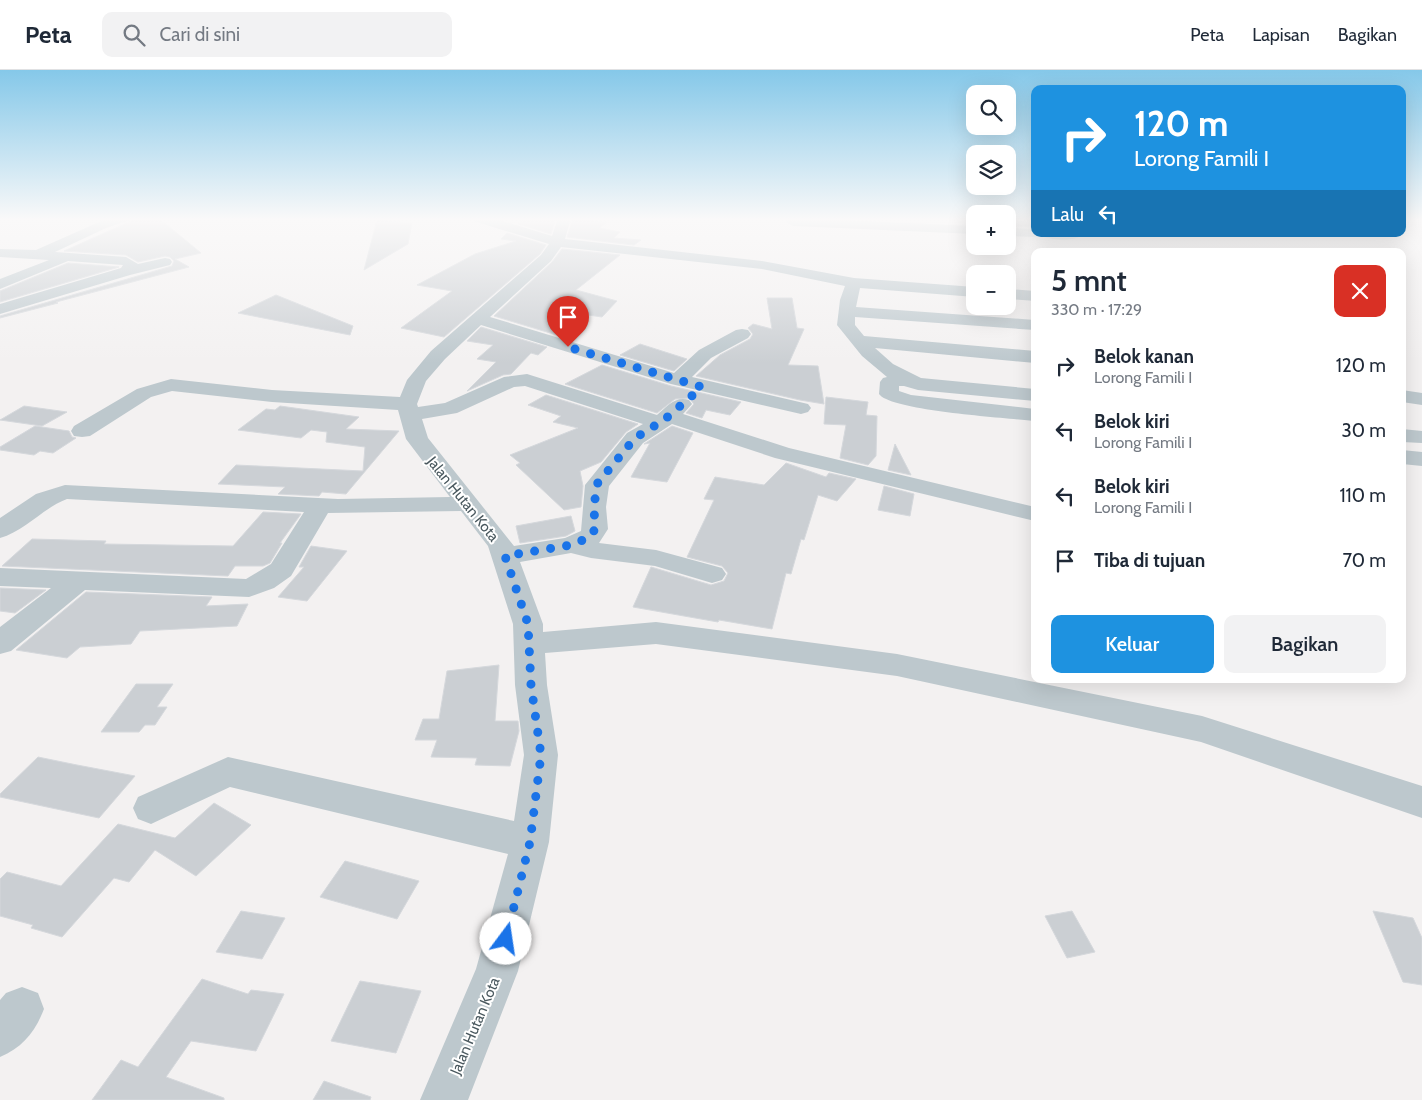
<!DOCTYPE html>
<html lang="id">
<meta charset="utf-8">
<style>
body{margin:0;font-family:Cabin,sans-serif;background:#f2f2f3;color:#1f2937;height:100vh;display:flex;flex-direction:column;font-size:19px;white-space:nowrap}
*{box-sizing:border-box;margin:0}
p{font-size:16px;color:#747a83}
.icon{flex:none;width:28px;height:28px;fill:none;stroke:currentColor;stroke-width:2;stroke-linecap:round;stroke-linejoin:round}
.map{position:relative;flex:1;overflow:hidden}
.drawer{position:absolute;left:1031px;top:178px;width:375px;height:435px;display:flex;flex-direction:column;background:#fff;border-radius:10px;box-shadow:0 5px 20px #0002}
.drawer>*{flex:none}
.top-card{position:absolute;left:1031px;top:15px;width:375px;height:152px;border-radius:10px;box-shadow:0 5px 20px #0002;background:#1e92e0;color:#fff;overflow:hidden}
.controls{position:absolute;left:966px;top:15px;display:grid;gap:10px}
.controls a{display:grid;place-items:center;width:50px;height:50px;border-radius:10px;background:#fff;box-shadow:0 5px 20px #0002;font-size:25px}
.pin{position:absolute;display:grid;place-items:center;width:42px;height:42px;color:#fff;margin:-51px -21px;border-radius:50% 50% 50% 0;rotate:-45deg;box-shadow:0 0 5px #0007}
.pin .icon{rotate:45deg}
.me{position:absolute;width:55px;margin:-28px;rotate:14deg;stroke-linejoin:round;filter:drop-shadow(0 0 4px #0008)}
.turn{display:flex;align-items:center;gap:18px;height:105px;padding:0 20px;font-size:22px}
.turn .icon{width:65px;height:65px;stroke-width:2.5}
.turn b{display:block;font-size:35px;line-height:42px}
.then{display:flex;align-items:center;height:48px;padding:0 20px;background:#0003;gap:10px;font-size:19px}
.round{display:grid;place-items:center;flex:none;width:52px;height:52px;border-radius:10px;background:#f2f2f3}
.head{display:flex;align-items:center;justify-content:space-between;height:85px;padding:0 20px}
h1{font-size:30px;font-weight:600;line-height:38px}
.cta{display:flex;gap:10px;margin-top:auto;padding:10px 20px}
.cta a{flex:1;height:58px;border-radius:10px;background:#1e92e0;color:#fff;font-size:20px;font-weight:600;line-height:58px;text-align:center}
.cta a+a{background:#f2f2f3;color:#1f2937}
ul{padding:0;list-style:none}
li{display:flex;align-items:center;gap:15px;height:65px;padding:0 20px}
li div{flex:1}
li b{display:block;font-size:19px}
li em{font-style:normal}
header{display:flex;align-items:center;gap:30px;box-sizing:border-box;height:70px;padding:0 25px;background:#fff;border-bottom:1px solid #e0e1e3}
header strong{font-size:24px}
nav{display:flex;gap:28px;margin-inline-start:auto;font-size:18px}
.search{width:350px;height:45px;background:#f2f2f3;display:flex;align-items:center;gap:12px;box-sizing:border-box;padding:0 18px;border-radius:10px;color:#747a83;font-size:19px}
.map>svg:first-child{display:block}
.building{fill:#cbcfd3;stroke:#d5d8dc}
.lines{fill:none;stroke-linecap:round;stroke-linejoin:round}
.minor{fill:#bdc8cd;fill-rule:evenodd}
.route{stroke:#1a73e8;stroke-width:9;stroke-dasharray:0 16.2}
.labels{text-anchor:middle;dominant-baseline:central;stroke-width:4;stroke-linejoin:round;paint-order:stroke}
.street-label{font-size:15px;fill:#49585e;stroke:#fff}
</style>
<header>
<strong>Peta</strong>
<div class="search"><svg class="icon" aria-label="search" viewBox="0 0 24 24"><circle cx="10" cy="10" r="6"/><path d="M15 15l6 6"/></svg>Cari di sini</div>
<nav><a>Peta</a><a>Lapisan</a><a>Bagikan</a></nav>
</header>
<div class="map">
<svg width="1422" height="1030" viewBox="0 0 1422 1030">
<rect width="100%" height="100%" fill="#f3f1f1"/>
<g class="building">
<polygon points="138,148 161,150 201,183 175,189 189,197 56,232 58,233 0,248 0,246 172,196 174,191 170,187 165,186 138,192 126,185 64,181"/>
<polygon points="524,148 543,149 556,148 551,164 518,154"/>
<polygon points="573,149 607,152 600,158 620,162 614,168 641,170 634,175 567,167"/>
<polygon points="377,150 412,153 408,174 364,200"/>
<polygon points="1008,151 1033,152 1034,157 1008,156"/>
<polygon points="507,163 546,175 540,184 444,267 401,258 452,221 417,215 475,184 516,171 501,169"/>
<polygon points="562,179 620,185 576,220 617,231 602,247 588,245 575,259 569,259 560,266 494,246 552,192"/>
<polygon points="68,193 119,197 0,232 0,221"/>
<polygon points="276,225 353,256 350,265 238,243"/>
<polygon points="767,228 792,228 797,258 804,259 788,295 818,296 824,334 800,330 696,306 720,285 750,269 753,264 748,258 753,254 772,259"/>
<polygon points="481,257 547,277 538,285 531,283 511,304 503,305 467,321 496,292 477,289 493,275 467,271"/>
<polygon points="640,274 687,289 674,301 620,285"/>
<polygon points="602,295 671,316 741,332 730,345 706,340 702,348 686,343 694,334 689,328 675,329 657,343 565,314"/>
<polygon points="546,325 638,354 626,362 601,392 580,401 583,416 581,437 564,440 516,395 520,393 510,385 578,358 553,352 561,346 528,335"/>
<polygon points="826,327 868,332 866,345 877,346 876,386 868,395 840,388 846,355 824,354"/>
<polygon points="24,336 67,342 42,356 0,350"/>
<polygon points="280,336 359,347 346,359 399,361 346,424 322,422 319,426 278,424 285,417 218,414 236,395 363,401 365,377 326,372 327,362 311,360 301,368 238,360 266,339 275,340"/>
<polygon points="35,356 69,361 72,367 76,368 53,383 40,381 34,385 0,380 0,377"/>
<polygon points="672,356 693,363 667,412 631,407 650,373 644,374"/>
<polygon points="895,374 911,405 888,400"/>
<polygon points="786,393 826,407 829,403 856,409 837,431 818,425 804,470 801,469 791,504 786,503 772,559 719,550 718,552 633,537 651,497 711,515 724,511 728,503 722,496 687,487 714,430 704,429 715,407 764,415"/>
<polygon points="884,416 914,424 910,446 878,440"/>
<polygon points="263,442 301,444 280,473 282,473 270,493 263,496 235,496 228,506 2,496 32,469 106,471 104,474 233,476"/>
<polygon points="571,446 575,461 566,466 520,473 516,456"/>
<polygon points="311,476 347,481 307,531 278,527 304,497 299,497"/>
<polygon points="0,518 46,520 15,543 0,541"/>
<polygon points="86,522 212,527 206,536 248,534 237,556 140,561 131,574 80,577 67,588 16,580"/>
<polygon points="499,595 495,651 518,651 519,661 510,696 475,695 477,688 431,687 437,670 415,670 423,649 439,649 447,601"/>
<polygon points="136,614 173,614 157,637 167,637 155,655 145,655 139,662 101,662"/>
<polygon points="38,687 77,695 135,706 99,748 0,727 0,724"/>
<polygon points="214,733 251,755 196,806 155,780 129,812 114,808 62,867 31,858 33,855 0,846 0,809 7,802 61,816 118,754 175,768"/>
<polygon points="345,791 419,811 397,849 320,827"/>
<polygon points="241,841 285,848 262,889 216,882"/>
<polygon points="1072,841 1095,882 1067,888 1045,846"/>
<polygon points="1373,841 1413,848 1422,868 1422,915 1403,912"/>
<polygon points="202,909 248,924 251,920 284,924 256,981 191,971 166,1007 224,1028 224,1030 92,1030 121,990 138,997"/>
<polygon points="360,911 421,921 396,983 331,971"/>
<polygon points="324,1011 371,1027 370,1030 313,1030"/>
</g>
<g class="lines">
<g class="minor">
<polygon points="108,148 128,148 127,151 106,158 55,182 126,187 138,194 165,188 170,189 172,192 170,195 130,205 0,244 0,234 121,198 123,195 68,191 0,219 0,209 49,190 0,187 0,179 36,180"/>
<path d="M472,148H493L552,166L558,148H571L565,169L762,191L854,208L975,217V227L860,218L856,237L1035,250V260L855,247V255L864,266L1035,281V293L875,278L893,294L921,308L1035,319V331L918,320L904,316H899V321L911,325L1035,339V351C1009,348 891,341 879,324L880,312L883,308L887,307L862,286L837,255L840,230L845,216L762,199L561,177L551,191L490,247L674,303L699,280L736,260L742,259L748,260L751,264L748,268L711,288L692,307L808,334L811,338L808,342L801,344L671,314L481,255L445,289L426,311L417,334L418,337L445,333L504,307L527,304L657,345C668,336 675,326 689,330L692,334L683,344L789,378L1035,437V451L775,388L672,354L643,373L609,416L606,437L608,459L599,473L656,480L722,498L726,504L722,510L712,513L655,496L591,488L571,483L520,492L543,554V562L656,552L897,584L1202,646L1422,716V748L1201,672L897,606L656,574L545,583L547,615L558,685L549,772L518,901L468,1030H420L476,899L508,784L230,717L151,754L138,749L133,738L138,727L228,687L514,751L524,685L515,615L513,554L488,476L461,441L328,443L291,506L274,518L249,527L85,520L11,581L0,584V557L51,518L0,516V498L246,509L271,494L304,442L67,429C43,438 25,461 0,468V448L36,424L65,415L338,429L450,427L406,369L398,340L272,332L172,321L151,327L90,366L82,367L74,366L71,361L74,356L137,319L171,309L272,320L400,327L407,310L431,281L541,185L549,174L473,151ZM525,316L643,354L627,363L585,415L581,461L565,468L514,476L428,368L422,349L457,343L514,317Z"/>
<polygon points="799,148 975,156 975,164 793,156 786,152 788,149"/>
<path d="M1008,158L1035,159V164L1082,165C1075,172 1048,170 1040,165L1035,167L1008,166Z"/>
<polygon points="1008,219 1035,221 1035,231 1008,229"/>
<polygon points="1402,320 1422,323 1422,335 1402,332"/>
<polygon points="1402,359 1422,361 1422,373 1402,372"/>
<polygon points="1402,380 1422,382 1422,396 1402,394"/>
<path d="M22,917L38,923L44,939C35,962 23,977 0,987V930L6,923Z"/>
</g>
</g>
<linearGradient id="sky" x2="0" y2="1"><stop stop-color="#85c8e9"/><stop offset="0.51" stop-color="#faf9f9"/><stop offset="1" stop-color="#faf9f9" stop-opacity="0"/></linearGradient>
<rect width="1422" height="293" fill="url(#sky)"/>
<g class="lines">
<polyline class="route" points="506,869 530,772 541,685 531,615 528,554 505,486 571,475 590,467 595,459 594,437 597,414 635,368 664,350 702,317 568,277"/>
</g>
<g class="labels">
<g class="street-label">
<text transform="translate(463 429) rotate(51)">Jalan Hutan Kota</text>
<text transform="translate(475 956) rotate(-67)">Jalan Hutan Kota</text>
</g>
</g>
</svg>
<div class="controls">
<a><svg class="icon" aria-label="search" viewBox="0 0 24 24"><circle cx="10" cy="10" r="6"/><path d="M15 15l6 6"/></svg></a>
<a><svg class="icon" aria-label="layers" viewBox="0 0 24 24"><path d="M12 4l9 5-9 5-9-5zM3 14l9 5 9-5"/></svg></a>
<a>+</a>
<a>−</a>
</div>
<div class="pin" style="left:568px;top:277px;background:#d93025"><svg class="icon" aria-label="arrive" viewBox="0 0 24 24"><path d="M6 21V4h12l-3 4 3 4H6"/></svg></div>
<svg class="me" style="left:506px;top:869px" viewBox="-20 -20 40 40"><circle r="19" fill="#fff"/><path d="M0-13L10 11 0 6-10 11z" fill="#1a73e8"/></svg>
<div class="top-card">
<div class="turn"><svg class="icon" aria-label="right" viewBox="0 0 24 24"><path d="M7 20v-9h11M14 6l5 5-5 5"/></svg><div><b>120 m</b>Lorong Famili I</div></div>
<div class="then">Lalu<svg class="icon" aria-label="left" viewBox="0 0 24 24"><path d="M17 20v-9H6M10 6l-5 5 5 5"/></svg></div>
</div>
<section class="drawer">
<div class="head"><div><h1>5 mnt</h1><p>330 m · 17:29</p></div><a class="round" style="background:#d93025;color:#fff"><svg class="icon" aria-label="close" viewBox="0 0 24 24"><path d="M6 6l12 12M18 6L6 18"/></svg></a></div>
<ul>
<li><svg class="icon" aria-label="right" viewBox="0 0 24 24"><path d="M7 20v-9h11M14 6l5 5-5 5"/></svg><div><b>Belok kanan</b><p>Lorong Famili I</p></div><em>120 m</em></li>
<li><svg class="icon" aria-label="left" viewBox="0 0 24 24"><path d="M17 20v-9H6M10 6l-5 5 5 5"/></svg><div><b>Belok kiri</b><p>Lorong Famili I</p></div><em>30 m</em></li>
<li><svg class="icon" aria-label="left" viewBox="0 0 24 24"><path d="M17 20v-9H6M10 6l-5 5 5 5"/></svg><div><b>Belok kiri</b><p>Lorong Famili I</p></div><em>110 m</em></li>
<li><svg class="icon" aria-label="arrive" viewBox="0 0 24 24"><path d="M6 21V4h12l-3 4 3 4H6"/></svg><div><b>Tiba di tujuan</b></div><em>70 m</em></li>
</ul>
<div class="cta"><a>Keluar</a><a>Bagikan</a></div>
</section>
</div>
